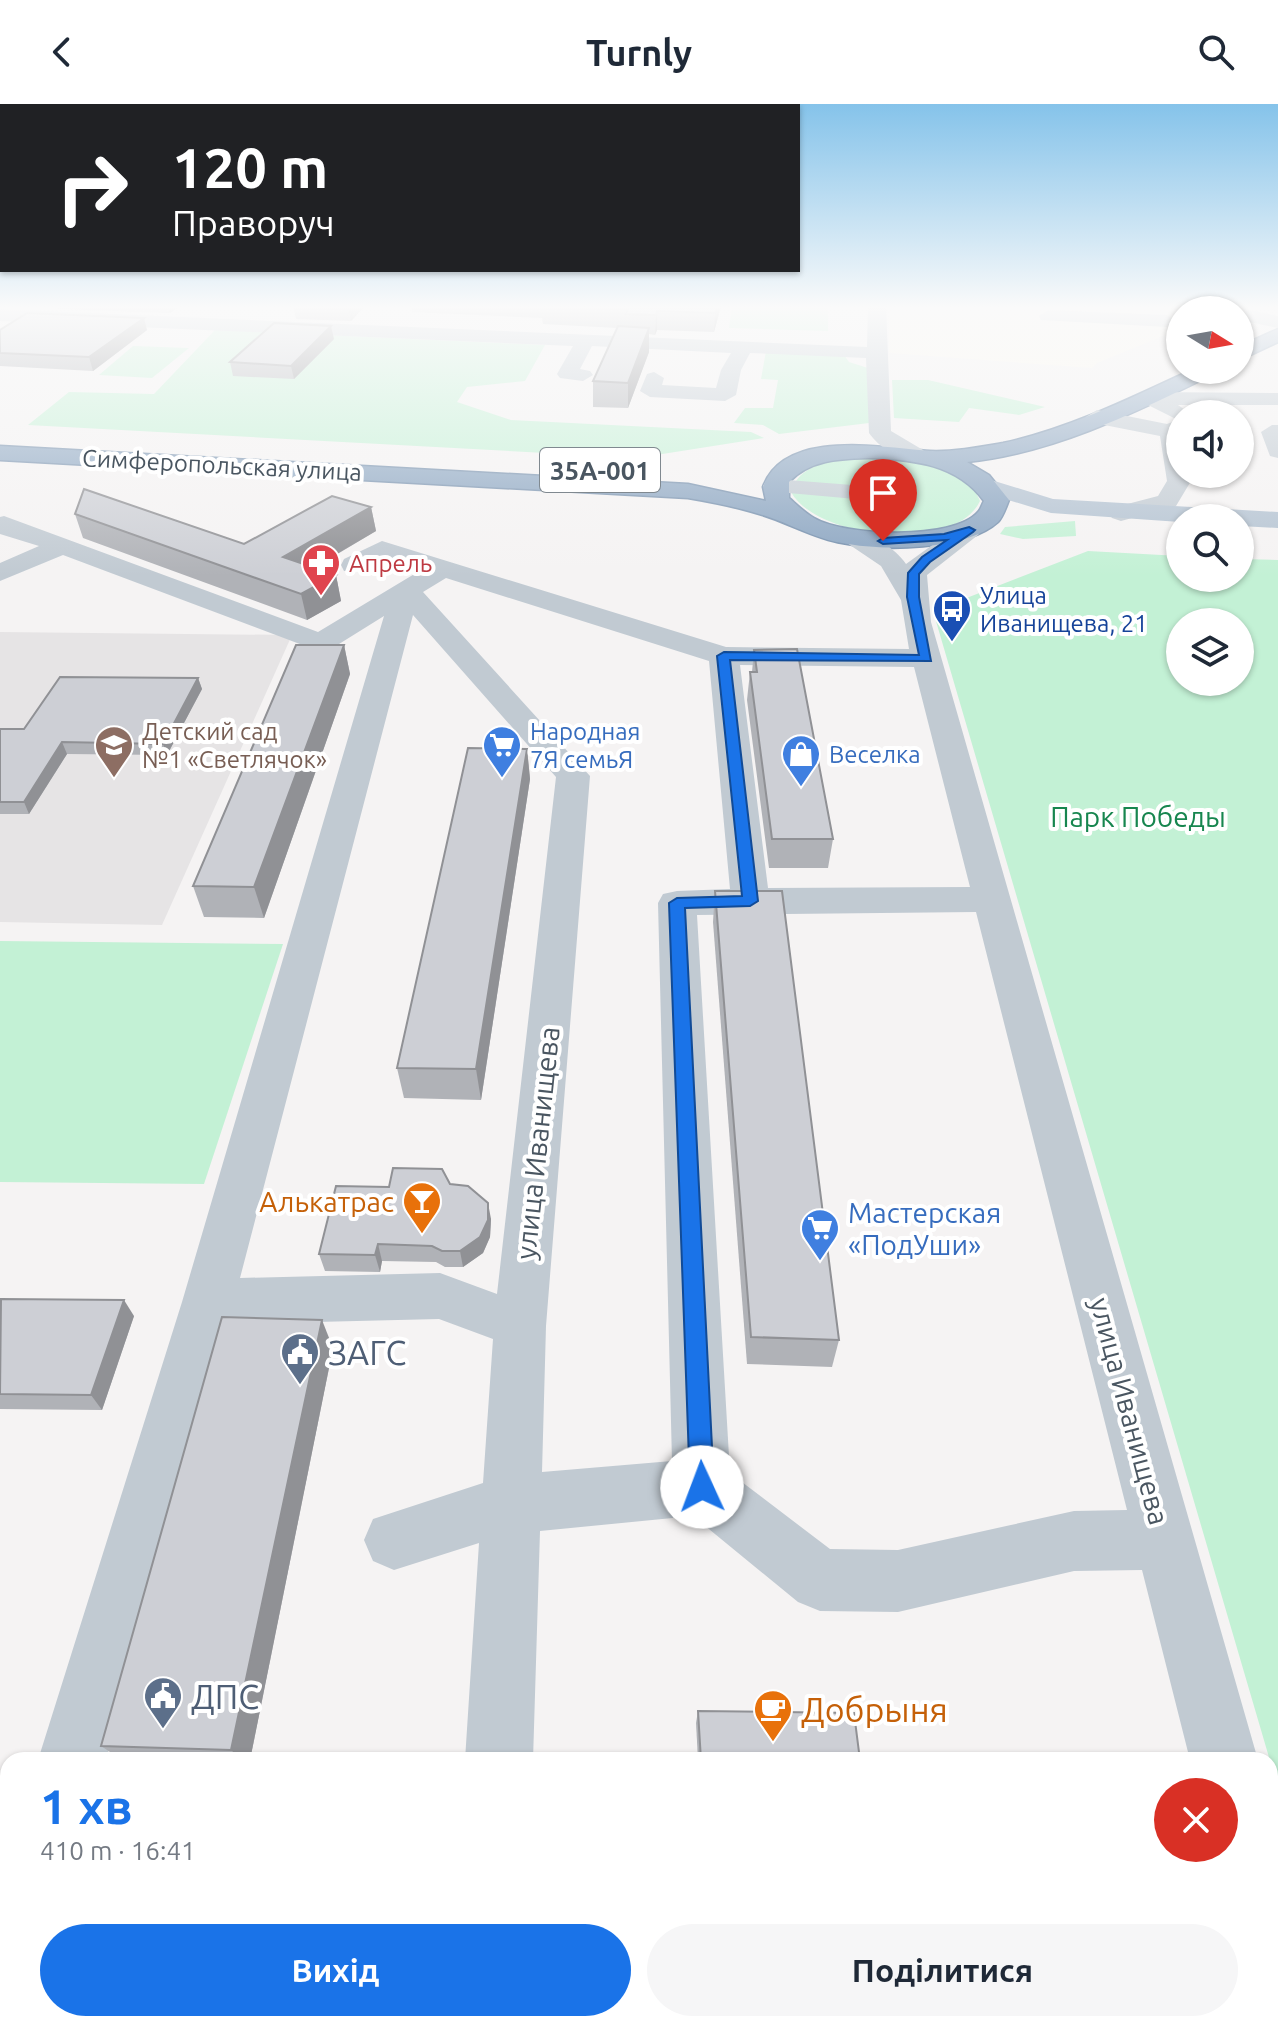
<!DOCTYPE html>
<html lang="uk">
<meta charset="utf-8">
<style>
body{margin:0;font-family:Ubuntu,sans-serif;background:#f6f6f7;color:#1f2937;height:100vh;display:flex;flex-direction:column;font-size:30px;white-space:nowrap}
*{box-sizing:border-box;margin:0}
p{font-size:26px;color:#747a83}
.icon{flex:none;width:44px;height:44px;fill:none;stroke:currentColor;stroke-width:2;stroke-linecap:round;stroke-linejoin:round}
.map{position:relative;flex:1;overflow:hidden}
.panel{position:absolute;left:0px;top:1648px;width:1278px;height:280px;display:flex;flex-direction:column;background:#fff;border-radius:24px 24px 0 0;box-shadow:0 2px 6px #0004}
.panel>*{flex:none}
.hud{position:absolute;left:0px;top:0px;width:800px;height:168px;box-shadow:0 2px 6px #0004;background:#202124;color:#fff;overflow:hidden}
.needle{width:52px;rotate:101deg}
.buttons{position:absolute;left:1166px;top:192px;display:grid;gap:16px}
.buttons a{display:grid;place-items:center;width:88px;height:88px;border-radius:50%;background:#fff;box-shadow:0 2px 6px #0004;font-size:40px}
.pin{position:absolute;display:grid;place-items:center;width:68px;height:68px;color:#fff;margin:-82px -34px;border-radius:50% 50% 50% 0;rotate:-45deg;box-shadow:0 0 8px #0007}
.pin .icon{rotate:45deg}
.me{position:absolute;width:88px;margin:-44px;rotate:358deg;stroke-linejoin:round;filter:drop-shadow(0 0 6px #0008)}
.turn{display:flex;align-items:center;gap:28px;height:168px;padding:0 40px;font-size:36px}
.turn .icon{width:104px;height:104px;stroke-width:2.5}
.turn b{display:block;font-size:56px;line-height:68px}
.round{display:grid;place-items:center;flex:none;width:84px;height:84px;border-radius:42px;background:#f6f6f7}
.summary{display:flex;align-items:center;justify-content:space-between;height:136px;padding:0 40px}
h1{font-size:48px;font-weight:700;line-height:60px;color:#1a73e8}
.button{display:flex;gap:16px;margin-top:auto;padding:16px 40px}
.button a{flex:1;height:92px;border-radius:48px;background:#1a73e8;color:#fff;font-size:32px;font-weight:700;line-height:92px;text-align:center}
.button a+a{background:#f6f6f7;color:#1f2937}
header{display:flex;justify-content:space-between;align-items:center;height:104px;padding:0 40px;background:#fff;font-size:36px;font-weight:700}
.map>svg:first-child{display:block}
.commercial{fill:#fdf9ef}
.education{fill:#e6e4e5}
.green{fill:#c3f1d5;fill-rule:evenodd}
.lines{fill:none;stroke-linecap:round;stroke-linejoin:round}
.highway-casing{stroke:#7690ad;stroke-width:3}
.minor{fill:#c1cad2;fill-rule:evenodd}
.major{fill:#b3c2d1;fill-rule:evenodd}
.highway{fill:#8ba5c1;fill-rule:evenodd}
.wall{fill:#b0b2b7}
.shaded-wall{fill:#909195}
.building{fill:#cdcfd5;stroke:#909195;stroke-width:2}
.route{fill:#1a73e8;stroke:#114b97;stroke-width:2}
.labels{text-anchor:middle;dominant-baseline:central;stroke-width:8;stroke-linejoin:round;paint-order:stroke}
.far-street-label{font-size:24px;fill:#4a5661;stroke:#fff}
.far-health-label{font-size:24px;fill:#be3a42;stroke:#fff;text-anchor:start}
.far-transit-label{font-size:24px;fill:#164399;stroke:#fff;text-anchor:start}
.far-education-label{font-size:24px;fill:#785e54;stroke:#fff;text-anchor:start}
.far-shop-label{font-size:24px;fill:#366cbe;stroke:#fff;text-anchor:start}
.shield{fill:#fff;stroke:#808990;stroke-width:2}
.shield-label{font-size:26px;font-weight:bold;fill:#4a5661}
.park-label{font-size:28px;fill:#17864f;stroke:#fff}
.street-label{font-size:28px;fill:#4a5661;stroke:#fff}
.food-label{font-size:28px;fill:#c56008;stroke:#fff;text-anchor:end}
.shop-label{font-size:28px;fill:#366cbe;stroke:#fff;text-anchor:start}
.near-service-label{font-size:34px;fill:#4e5e75;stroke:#fff;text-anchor:start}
.near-food-label{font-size:34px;fill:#c56008;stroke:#fff;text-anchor:start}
</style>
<header><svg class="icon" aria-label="back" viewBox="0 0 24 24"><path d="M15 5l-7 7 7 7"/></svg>Turnly<svg class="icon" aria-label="search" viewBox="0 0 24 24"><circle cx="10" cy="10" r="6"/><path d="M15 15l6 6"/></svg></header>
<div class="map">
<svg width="1278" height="1928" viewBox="0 0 1278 1928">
<rect width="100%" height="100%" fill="#f5f3f3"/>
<polygon class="commercial" points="889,202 1231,202 1228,204 1232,206 1180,206 1180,225 1097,259 1092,264 889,249"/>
<polygon class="education" points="0,528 292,531 162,821 0,818"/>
<g class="green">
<polygon points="732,202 828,202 828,227 729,224"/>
<polygon points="215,226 545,241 525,277 467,283 457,298 511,316 751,328 764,334 637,354 28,321 69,288 154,290"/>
<polygon points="133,242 189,244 152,274 99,271"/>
<polygon points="766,247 844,251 849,258 868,264 869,319 779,330 763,321 734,319 745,304 773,304 778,276 761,275"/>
<polygon points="892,276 928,276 1045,303 1019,311 969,304 959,318 894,314"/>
<path d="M852,353C893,355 963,350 980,397C955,450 817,435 791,388C799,361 827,358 852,353Z"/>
<polygon points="1075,417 1076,432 1023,435 1000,430 1005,423"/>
<path d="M1088,447L1180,452V474H1240V455L1278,456V1684L933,507ZM1180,518H1240V578H1180Z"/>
<polygon points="0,837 283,840 204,1080 0,1078"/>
</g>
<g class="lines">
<g class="highway-casing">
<g id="highway">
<polygon points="1278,225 1278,238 1240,256 1240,242"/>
<path d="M1191,266H1217L1214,270C1136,308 1055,349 967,358L989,371L1009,396C1006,403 1003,413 998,418C966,447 882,447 842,439C823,436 806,428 789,421C757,407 723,400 688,394L0,356V342L688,380L766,397L763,383C784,324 884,344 930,347C953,348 980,343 1003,339C1068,325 1131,294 1191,266ZM871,354C914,356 957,360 984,397C982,400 981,405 978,408C953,437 844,432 814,414C805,409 796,400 789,394V378C811,355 841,355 871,354Z"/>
</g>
</g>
<g class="minor">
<path d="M868,202H886L891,327L923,346L927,351L923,356C903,361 880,344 869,329L866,254L750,249L741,266L736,291L725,297L650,293L640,287L647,270L654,268L664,274L662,281L716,284L721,266L731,249L592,242L580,265L590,267L593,271L583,277L560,274L557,270L573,242L0,217V205L867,243Z"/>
<polygon points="1193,202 1227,202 1229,205 1196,206"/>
<polygon points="1240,204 1278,212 1278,224 1240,216 1240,206 1234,206"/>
<polygon points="1048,206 1167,211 1176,217 1167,223 1041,216 1039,212"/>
<polygon points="1149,288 1278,289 1278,301 1178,301 1191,310 1180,310 1180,370 1190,370 1191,377 1176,402 1121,417 1112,414 1108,409 1112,404 1158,392 1167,377 1160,332 1089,318 1086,313 1097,306 1167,320 1178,316 1142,298 1138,294 1142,290"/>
<polygon points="1272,321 1278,321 1278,354 1270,352 1261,328"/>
<polygon points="775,375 878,383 887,385 890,390 887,395 878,397 766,387 763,382 766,377"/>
<path d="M4,412L318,528L421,466L385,454L364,467H344L341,461L344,455L382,437L726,543L909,545L901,496L881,462L838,433L842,427C862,422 895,443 906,460L960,421H978L982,426L978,431L927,471L931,518L1258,1656H1190L1142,1466L1074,1467L898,1508L820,1507L798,1498L693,1412L540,1427L533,1656H465L479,1439L394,1466L373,1457L364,1436L373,1415L483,1379L493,1235L439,1215L228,1220L106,1656H38L182,1198L384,512L331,545L321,548L63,451L0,477V459L39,442L0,430V413ZM446,474L709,557L730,785L677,787L663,790L658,799L672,1357L542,1368L546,1222L590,672L423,488ZM413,511L556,673L497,1190L440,1169L240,1174ZM740,561L914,563L970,783L768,784ZM976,808L1127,1406L1074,1407L898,1446L830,1445L730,1369L697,811Z"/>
<polygon points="1270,1787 1278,1791 1278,1890 1270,1887"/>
<polygon points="8,1837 8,1920 30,1920 26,1928 0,1928 0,1840"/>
<polygon points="447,1920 523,1920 522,1928 446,1928"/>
</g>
<polygon class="major" points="988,375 1053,395 1278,408 1278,424 1240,422 1240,414 1180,414 1180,418 1051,409 979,387 976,382 979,377"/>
<use href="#highway" class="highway"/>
</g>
<g class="wall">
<polygon points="57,202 180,202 170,209 58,205"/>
<polygon points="293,202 365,202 351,217 296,215"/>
<polygon points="411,202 721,202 714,228 657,226 655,231 649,230 649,248 628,304 593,303 593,277 617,224 543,220 542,214 412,208"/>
<polygon points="0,226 147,226 93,267 0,262"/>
<polygon points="334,235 294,275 233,272 230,258"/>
<polygon points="371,403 376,427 314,464 336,471 341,497 307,516 83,434 75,410 244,440"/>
<polygon points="344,541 350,570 264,814 204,813 193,782"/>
<polygon points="754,546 833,735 828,764 769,764 747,596 750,568 752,568"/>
<polygon points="198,574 202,585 167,651 67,650 29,710 0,710 0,625 24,625"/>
<polygon points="527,645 530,675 481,996 404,994 397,964"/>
<polygon points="715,787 839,1236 832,1263 747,1260 713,818"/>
<polygon points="450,1080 491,1115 490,1133 483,1149 463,1163 445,1163 436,1158 382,1157 380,1168 325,1167 319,1150 389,1083"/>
<polygon points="0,1197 134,1212 102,1306 0,1305"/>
<polygon points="333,1244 250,1656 122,1656 101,1642"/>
<polygon points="698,1607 860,1656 698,1656 696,1619"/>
</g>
<g class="shaded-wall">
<polygon points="168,202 180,202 170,209"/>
<polygon points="348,202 365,202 351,217"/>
<polygon points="717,202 721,202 714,228 715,209"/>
<polygon points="657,207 657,226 655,231 656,211"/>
<polygon points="144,214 147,226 93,267 89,253"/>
<polygon points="331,222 334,235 294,275 291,262"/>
<polygon points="649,224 649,248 628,304 628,279"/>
<polygon points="371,403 376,427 289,478 283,453"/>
<polygon points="336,471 341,497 307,516 301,490"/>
<polygon points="344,541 350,570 264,814 254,783"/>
<polygon points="198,574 202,585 167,651 163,640"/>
<polygon points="62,638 67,650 29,710 24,698"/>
<polygon points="527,645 530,675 481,996 476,965"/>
<polygon points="488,1099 491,1115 490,1133 483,1149 463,1163 460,1147"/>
<polygon points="378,1140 382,1157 380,1168 375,1151"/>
<polygon points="124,1196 134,1212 102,1306 91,1291"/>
<polygon points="322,1216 333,1244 250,1656 242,1656 231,1646"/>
<polygon points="239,1920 247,1920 246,1928 238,1928"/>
</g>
<g class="building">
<polygon points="577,202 717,202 715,209 657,207 656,211 626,210 628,205"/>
<polygon points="27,209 144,214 89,253 0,249 0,226"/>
<polygon points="274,219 331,222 291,262 230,258"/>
<polygon points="618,222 649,224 628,279 593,277"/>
<polygon points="84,385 244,440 332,392 371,403 283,453 336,471 301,490 75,410"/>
<polygon points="296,541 344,541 254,783 193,782"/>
<polygon points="797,545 833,735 772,735 750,568 757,568 754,546"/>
<polygon points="60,573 198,574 163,640 62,638 24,698 0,698 0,625 24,625"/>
<polygon points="468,644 527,645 476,965 397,964"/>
<polygon points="715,787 782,787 839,1236 751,1233"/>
<polygon points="393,1064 442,1065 450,1080 468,1082 488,1099 488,1116 480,1133 460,1147 442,1147 432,1142 378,1140 375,1151 319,1150 336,1082 389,1083"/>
<polygon points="1,1195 124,1196 91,1291 0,1290"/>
<polygon points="222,1213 322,1216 231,1646 101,1642"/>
<polygon points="698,1607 854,1609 860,1656 701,1656"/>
<polygon points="51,1920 239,1920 238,1928 49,1928"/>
<polygon points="655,1920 952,1920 953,1928 655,1928"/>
</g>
<linearGradient id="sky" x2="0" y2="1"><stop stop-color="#85c3ea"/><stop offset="0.43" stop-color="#fafafa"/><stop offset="1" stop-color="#fafafa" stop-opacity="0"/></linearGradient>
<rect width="1278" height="472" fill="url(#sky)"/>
<polygon class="route" points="969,423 975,426 973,428 930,458 919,470 919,493 931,557 730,556 758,797 750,802 685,804 714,1383 711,1392 702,1395 694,1392 690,1383 669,799 677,794 742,792 717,552 724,548 919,551 907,493 908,469 922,453 947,436 883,440 878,437 883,434 944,430"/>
<defs>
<g id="pharmacy-pin" transform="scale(2)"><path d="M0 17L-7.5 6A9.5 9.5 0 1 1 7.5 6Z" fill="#e0444e" stroke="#fff"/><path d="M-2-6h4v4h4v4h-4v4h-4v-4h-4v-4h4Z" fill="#fff"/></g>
<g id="bus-pin" transform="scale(2)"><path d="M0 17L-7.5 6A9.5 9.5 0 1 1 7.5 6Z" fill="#1a4fb4" stroke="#fff"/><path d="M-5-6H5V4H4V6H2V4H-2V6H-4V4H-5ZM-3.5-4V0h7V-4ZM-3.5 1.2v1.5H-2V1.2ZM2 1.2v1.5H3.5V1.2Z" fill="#fff"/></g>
<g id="school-pin" transform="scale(2)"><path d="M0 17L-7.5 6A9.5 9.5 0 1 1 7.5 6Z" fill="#8d6e63" stroke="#fff"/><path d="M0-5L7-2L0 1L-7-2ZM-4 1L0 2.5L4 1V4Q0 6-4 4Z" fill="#fff"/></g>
<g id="supermarket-pin" transform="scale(2)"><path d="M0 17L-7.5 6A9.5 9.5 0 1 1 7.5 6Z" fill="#3f7fe0" stroke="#fff"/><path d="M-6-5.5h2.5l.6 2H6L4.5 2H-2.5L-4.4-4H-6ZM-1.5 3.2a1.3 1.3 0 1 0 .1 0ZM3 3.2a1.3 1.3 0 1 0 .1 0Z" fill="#fff"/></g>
<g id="shop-pin" transform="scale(2)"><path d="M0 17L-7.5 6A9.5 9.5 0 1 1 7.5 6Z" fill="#3f7fe0" stroke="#fff"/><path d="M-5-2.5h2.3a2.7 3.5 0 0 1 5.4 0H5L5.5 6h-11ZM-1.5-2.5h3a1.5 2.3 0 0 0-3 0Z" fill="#fff"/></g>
<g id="bar-pin" transform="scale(2)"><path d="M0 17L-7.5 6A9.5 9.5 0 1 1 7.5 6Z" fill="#e8710a" stroke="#fff"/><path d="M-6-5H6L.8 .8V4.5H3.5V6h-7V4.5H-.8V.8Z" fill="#fff"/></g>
<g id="civic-pin" transform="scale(2)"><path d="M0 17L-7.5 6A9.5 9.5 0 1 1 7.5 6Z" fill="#5c6f8a" stroke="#fff"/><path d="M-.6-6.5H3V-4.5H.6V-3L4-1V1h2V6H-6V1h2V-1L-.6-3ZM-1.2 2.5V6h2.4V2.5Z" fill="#fff"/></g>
<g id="cafe-pin" transform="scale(2)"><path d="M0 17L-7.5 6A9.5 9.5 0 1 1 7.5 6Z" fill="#e8710a" stroke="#fff"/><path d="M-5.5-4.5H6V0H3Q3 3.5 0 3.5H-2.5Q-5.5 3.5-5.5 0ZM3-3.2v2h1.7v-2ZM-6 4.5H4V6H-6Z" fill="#fff"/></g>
</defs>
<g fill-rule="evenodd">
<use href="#pharmacy-pin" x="321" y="459"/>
<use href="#bus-pin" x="952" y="505"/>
<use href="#school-pin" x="114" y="641"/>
<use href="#supermarket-pin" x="502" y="641"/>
<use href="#shop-pin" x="801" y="650"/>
<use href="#bar-pin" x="422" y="1097"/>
<use href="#supermarket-pin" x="820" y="1124"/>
<use href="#civic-pin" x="300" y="1248"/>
<use href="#civic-pin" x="163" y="1592"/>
<use href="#cafe-pin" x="773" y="1605"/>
</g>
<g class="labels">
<g class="far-street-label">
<text transform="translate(222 361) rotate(3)">Симферопольская улица</text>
</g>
<g class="far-health-label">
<text x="349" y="459">Апрель</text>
</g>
<g class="far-transit-label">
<text x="980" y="491">Улица<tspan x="980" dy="28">Иванищева, 21</tspan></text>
</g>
<g class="far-education-label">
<text x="142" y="627">Детский сад<tspan x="142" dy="28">№1 «Светлячок»</tspan></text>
</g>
<g class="far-shop-label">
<text x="530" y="627">Народная<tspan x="530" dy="28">7Я семьЯ</tspan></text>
<text x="829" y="650">Веселка</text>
</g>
<rect class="shield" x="540" y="344" width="120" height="44" rx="6"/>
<g class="shield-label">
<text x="600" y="366">35А-001</text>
</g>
<g class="park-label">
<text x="1138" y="712">Парк Победы</text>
</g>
<g class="street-label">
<text transform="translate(537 1039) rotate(-84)">улица Иванищева</text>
<text transform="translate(1130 1307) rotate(75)">улица Иванищева</text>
</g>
<g class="food-label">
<text x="394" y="1097">Алькатрас</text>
</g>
<g class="shop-label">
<text x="848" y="1108">Мастерская<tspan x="848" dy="32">«ПодУши»</tspan></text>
</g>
<g class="near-service-label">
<text x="328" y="1248">ЗАГС</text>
<text x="191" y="1592">ДПС</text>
</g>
<g class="near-food-label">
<text x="801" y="1605">Добрыня</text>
</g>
</g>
</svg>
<div class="buttons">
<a><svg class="needle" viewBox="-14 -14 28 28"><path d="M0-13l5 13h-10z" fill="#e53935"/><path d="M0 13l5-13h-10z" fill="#747a83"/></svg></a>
<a><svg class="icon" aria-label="sound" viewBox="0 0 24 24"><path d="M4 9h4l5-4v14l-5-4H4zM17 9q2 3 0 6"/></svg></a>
<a><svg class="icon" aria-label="search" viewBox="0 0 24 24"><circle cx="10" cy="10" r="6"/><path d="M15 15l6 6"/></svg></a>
<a><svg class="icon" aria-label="layers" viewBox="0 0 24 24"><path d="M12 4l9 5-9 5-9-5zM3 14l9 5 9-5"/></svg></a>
</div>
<div class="pin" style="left:883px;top:437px;background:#d93025"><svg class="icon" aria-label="arrive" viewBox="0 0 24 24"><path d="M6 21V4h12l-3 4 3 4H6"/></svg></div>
<svg class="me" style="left:702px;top:1383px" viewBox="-20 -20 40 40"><circle r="19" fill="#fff"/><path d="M0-13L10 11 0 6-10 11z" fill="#1a73e8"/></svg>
<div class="hud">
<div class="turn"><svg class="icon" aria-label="right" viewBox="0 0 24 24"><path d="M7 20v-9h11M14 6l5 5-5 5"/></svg><div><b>120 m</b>Праворуч</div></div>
</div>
<section class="panel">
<div class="summary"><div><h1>1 хв</h1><p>410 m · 16:41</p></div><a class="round" style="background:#d93025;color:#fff"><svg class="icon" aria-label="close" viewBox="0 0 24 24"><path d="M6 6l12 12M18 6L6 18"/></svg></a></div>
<div class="button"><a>Вихід</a><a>Поділитися</a></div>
</section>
</div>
